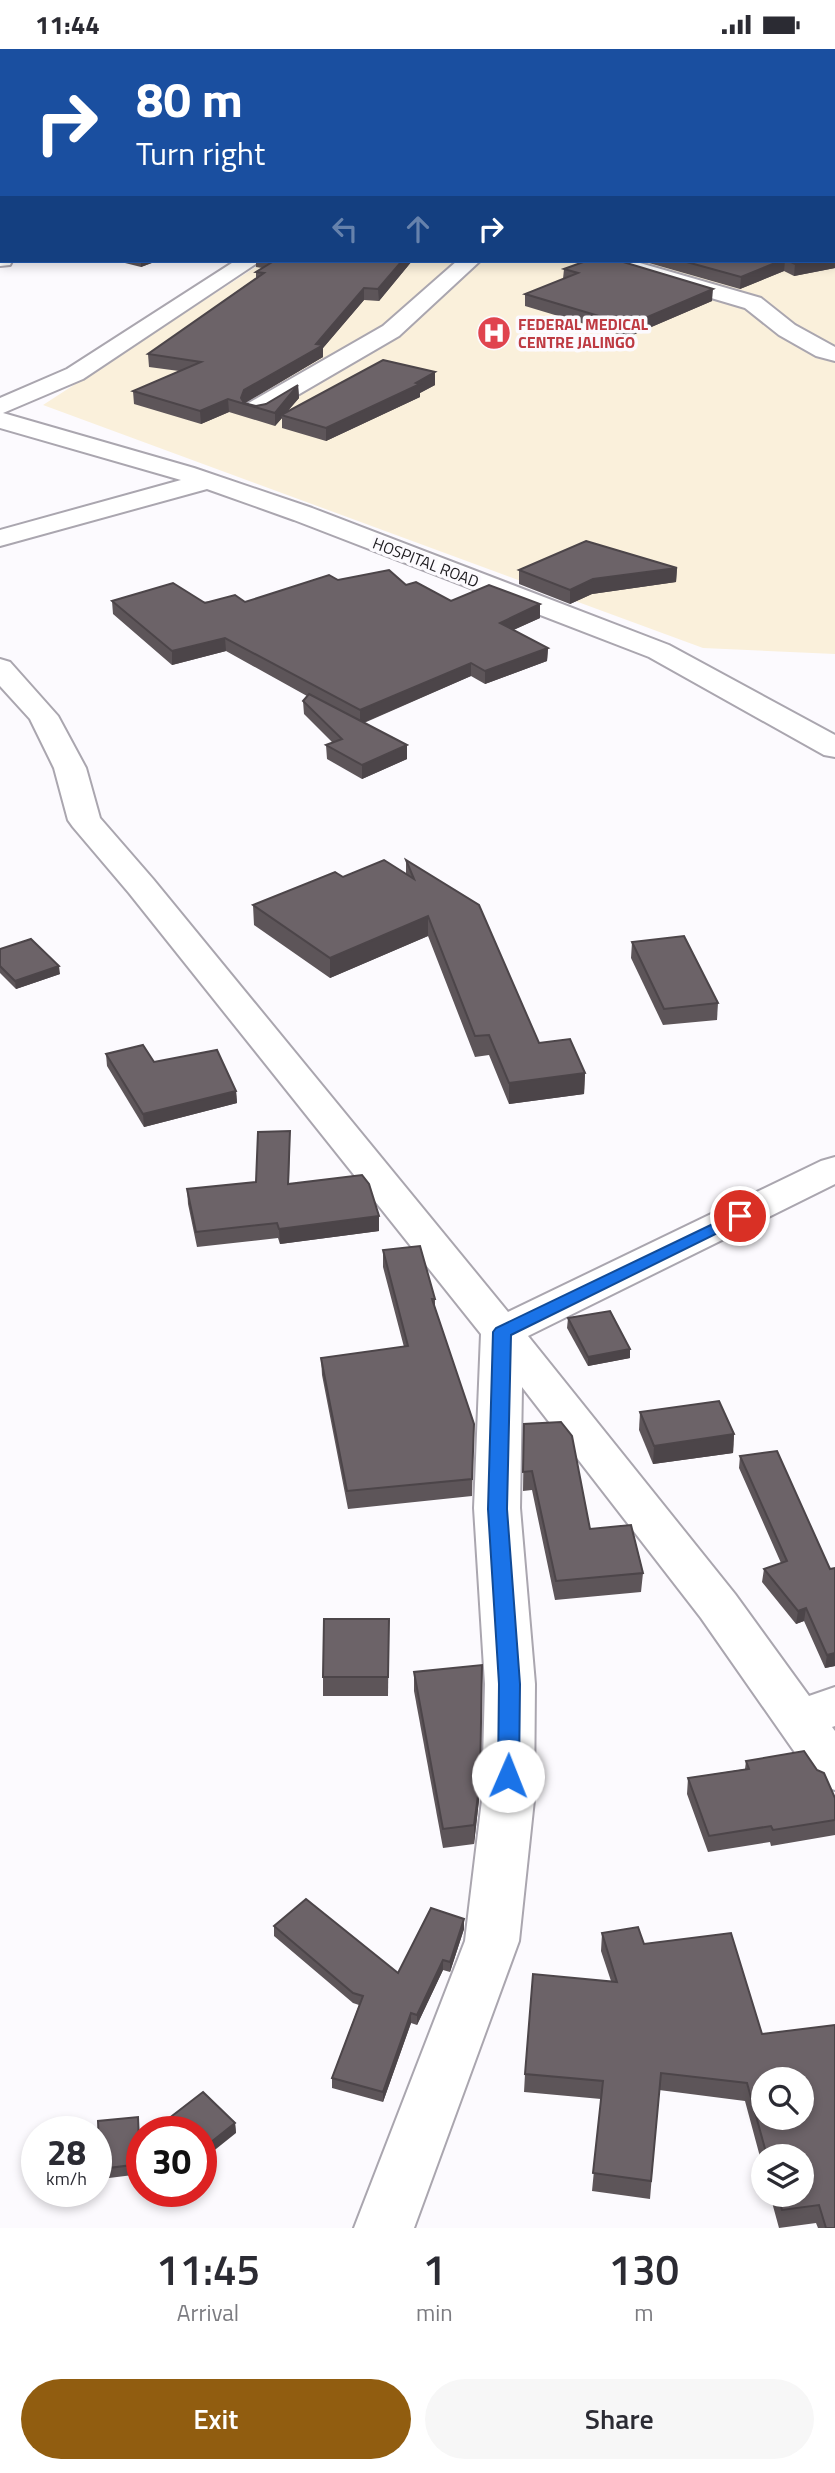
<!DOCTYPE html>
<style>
body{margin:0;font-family:"Titillium Web",sans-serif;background:#f7f7f7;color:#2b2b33;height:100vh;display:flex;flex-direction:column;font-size:26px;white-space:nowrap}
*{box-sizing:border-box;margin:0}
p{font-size:23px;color:#7c7c81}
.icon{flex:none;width:38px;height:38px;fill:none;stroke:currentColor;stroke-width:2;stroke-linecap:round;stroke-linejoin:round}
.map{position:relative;height:2179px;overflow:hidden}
.side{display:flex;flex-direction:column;background:#fff;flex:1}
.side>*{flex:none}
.banner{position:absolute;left:0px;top:0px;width:836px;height:214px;box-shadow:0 4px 10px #0003;background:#1a4fa0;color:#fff;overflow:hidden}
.controls{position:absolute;left:751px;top:2018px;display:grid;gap:14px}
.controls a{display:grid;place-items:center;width:63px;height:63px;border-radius:50%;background:#fff;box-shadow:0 4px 10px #0003;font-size:35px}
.speed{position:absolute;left:21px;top:2067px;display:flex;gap:14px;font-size:35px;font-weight:700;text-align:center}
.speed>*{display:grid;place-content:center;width:91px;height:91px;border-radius:50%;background:#fff;box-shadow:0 4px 10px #0003;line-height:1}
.speed small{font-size:18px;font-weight:400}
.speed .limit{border:10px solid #d22;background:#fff;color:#111}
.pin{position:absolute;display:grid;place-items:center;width:60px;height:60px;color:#fff;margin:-30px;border:4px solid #fff;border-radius:50%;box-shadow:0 2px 7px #0007}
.me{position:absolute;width:77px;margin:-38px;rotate:1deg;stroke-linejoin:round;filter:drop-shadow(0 0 5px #0008)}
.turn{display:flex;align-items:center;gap:24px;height:147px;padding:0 21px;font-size:32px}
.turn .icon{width:91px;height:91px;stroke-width:2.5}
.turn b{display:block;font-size:49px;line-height:60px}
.lanes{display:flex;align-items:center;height:66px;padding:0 21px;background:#0003;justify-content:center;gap:35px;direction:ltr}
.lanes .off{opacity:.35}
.eta{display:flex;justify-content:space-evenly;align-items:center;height:119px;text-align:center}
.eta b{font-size:42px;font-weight:600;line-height:49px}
.cta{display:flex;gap:14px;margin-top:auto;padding:14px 21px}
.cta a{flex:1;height:80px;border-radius:42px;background:#915d10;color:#fff;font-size:28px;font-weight:600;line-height:80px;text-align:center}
.cta a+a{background:#f7f7f7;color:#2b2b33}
.status{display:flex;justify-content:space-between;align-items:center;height:49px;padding:0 35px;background:#fff;direction:ltr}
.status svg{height:19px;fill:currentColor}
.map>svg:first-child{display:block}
.medical{fill:#faf0db}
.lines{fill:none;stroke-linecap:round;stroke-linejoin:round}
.minor-casing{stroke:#aaa6af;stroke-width:4}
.minor{fill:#fff;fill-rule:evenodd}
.wall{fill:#5d5559}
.shaded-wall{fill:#4c4549}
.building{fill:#6c6368;stroke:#4c4549;stroke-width:2;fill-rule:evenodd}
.route{fill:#1a73e8;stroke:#114b97;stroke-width:2}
.labels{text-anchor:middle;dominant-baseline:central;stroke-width:7;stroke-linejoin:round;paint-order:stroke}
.far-health-label{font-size:16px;font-weight:bold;fill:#be3a42;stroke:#fcfafe;text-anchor:start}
.far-street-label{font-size:16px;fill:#1d1b1f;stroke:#fcfafe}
</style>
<div class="status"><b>11:44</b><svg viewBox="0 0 49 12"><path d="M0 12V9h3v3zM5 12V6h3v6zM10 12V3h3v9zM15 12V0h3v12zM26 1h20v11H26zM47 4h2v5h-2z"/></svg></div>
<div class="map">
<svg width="835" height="2179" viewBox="0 0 835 2179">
<rect width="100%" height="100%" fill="#fcfafe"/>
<polygon class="medical" points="835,37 835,605 703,599 43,356 265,212 835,212"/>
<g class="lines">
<g class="minor-casing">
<g id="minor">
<rect x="0" y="28" width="2" height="10"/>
<polygon points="2,99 2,111 0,112 0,100"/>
<rect x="0" y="170" width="2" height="12"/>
<polygon points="0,205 2,212 12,212 10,216 0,217"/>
<polygon points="235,212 260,212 83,330 3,364 194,419 312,459 669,596 835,686 835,708 824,706 649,608 294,471 207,440 0,497 0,481 181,431 0,379 0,349 67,320"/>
<polygon points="457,212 480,212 399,287 265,365 256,367 247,365 244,360 247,355 383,277"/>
<polygon points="600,212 633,212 761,249 795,276 835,298 835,312 816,307 779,286 745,259 603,217"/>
<polygon points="0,610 10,613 58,667 86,719 100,769 153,830 508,1263 821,1112 835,1108 835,1135 528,1287 735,1545 809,1647 835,1638 835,1677 832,1678 835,1682 835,1741 817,1735 701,1569 522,1338 520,1459 535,1635 534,1751 519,1892 414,2179 354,2179 465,1892 482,1751 485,1635 474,1459 481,1285 129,844 73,778 68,771 54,719 30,670 0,637"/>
</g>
</g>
<use href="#minor" class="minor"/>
</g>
<g class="wall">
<polygon points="835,45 835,219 794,227 784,222 740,240 642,212 835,212"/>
<polygon points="117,212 157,212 141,218"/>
<polygon points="256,212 412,212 379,252 364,251 323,299 323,308 245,354 256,357 266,355 298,336 299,349 287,363 435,323 435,336 420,344 420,348 326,392 282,379 282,369 275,377 229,363 201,375 134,355 133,342 179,322 149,318 148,305 256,229 256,223 262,219 256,218"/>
<polygon points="564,220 712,252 628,288 525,257 525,245 563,230"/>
<polygon points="677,519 676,533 592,545 570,555 519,535 519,521"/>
<polygon points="338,531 406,536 451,552 540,555 540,569 513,581 548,599 547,612 485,635 471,627 364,674 407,710 362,730 327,710 326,696 333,694 304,665 303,652 307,647 226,602 172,616 113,565 112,552 245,553"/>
<polygon points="406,811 539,994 585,1024 584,1045 509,1055 489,1006 475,1008 428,887 330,929 254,876 253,856 406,825"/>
<polygon points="632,893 718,954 717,971 663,976 631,909"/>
<polygon points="0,900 60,925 16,940 0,924"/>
<polygon points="106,1005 154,1013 236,1042 237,1054 144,1078 107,1017"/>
<polygon points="290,1082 289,1135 379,1167 379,1182 280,1195 278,1189 197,1198 188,1155 187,1140 256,1133"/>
<polygon points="383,1201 435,1250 435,1259 474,1375 472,1447 348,1460 322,1326 321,1309 404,1298 383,1218"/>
<polygon points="568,1269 630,1300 630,1309 588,1317 567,1279"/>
<polygon points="640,1363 734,1385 733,1404 653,1415 639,1381"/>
<polygon points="524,1375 590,1480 643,1524 641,1543 555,1551 532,1441 523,1442"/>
<polygon points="740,1407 830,1520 835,1519 835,1617 825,1619 804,1572 796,1575 762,1533 764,1520 781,1514 739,1419"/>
<polygon points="389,1570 388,1647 323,1647 323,1628"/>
<polygon points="414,1623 479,1751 474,1795 443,1799 414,1642"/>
<polygon points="746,1712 835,1749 835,1786 771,1797 770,1793 708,1803 687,1745 688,1729 745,1720"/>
<polygon points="464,1870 464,1880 450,1923 443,1921 417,1976 411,1974 383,2053 332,2039 332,2029 359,1956 353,1954 274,1887 274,1877 398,1924"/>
<polygon points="602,1884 644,1895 762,1985 835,2179 818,2179 816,2174 779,2179 770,2146 802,2146 802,2107 763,2107 763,2119 745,2052 659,2041 650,2150 592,2142 601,2050 524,2043 525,2025 611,1932 601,1902"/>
<polygon points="168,2070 235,2074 236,2084 201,2082 172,2082 169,2080"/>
<polygon points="139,2078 141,2125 101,2130 100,2120"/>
</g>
<g class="shaded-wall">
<rect x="808" y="0" width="27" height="2"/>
<rect x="0" y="86" width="2" height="11"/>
<polygon points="835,207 835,219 794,227 795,215 812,212 835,212"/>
<polygon points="141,212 157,212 141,218"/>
<polygon points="402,212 412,212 379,252 378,240"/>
<polygon points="780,212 785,212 784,222 740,240 741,228"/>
<polygon points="364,239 364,251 323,299 323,308 245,354 241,349 244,341 316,295"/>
<polygon points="713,240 712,252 628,288 629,276"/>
<polygon points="435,323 435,336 420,344 420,348 326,392 326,379"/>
<polygon points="298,336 299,349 284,366 281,366 282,369 275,377 275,364"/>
<polygon points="228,350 229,363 201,375 200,362"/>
<polygon points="677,519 676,533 592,545 570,555 570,541 593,530"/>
<polygon points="540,555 540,569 500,587 500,574"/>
<polygon points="225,589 226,602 172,616 172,602"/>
<polygon points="548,599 547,612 485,635 485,622"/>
<polygon points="471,614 471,627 360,675 360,661"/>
<polygon points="407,696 407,710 362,730 362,716"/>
<polygon points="428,867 428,887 330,929 330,909"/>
<polygon points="59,917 60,925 16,940 15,932"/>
<polygon points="585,1024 584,1045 509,1055 509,1034"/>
<polygon points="236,1042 237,1054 144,1078 143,1065"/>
<polygon points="379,1167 379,1182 280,1195 279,1180"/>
<polygon points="630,1300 630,1309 588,1317 588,1308"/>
<polygon points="734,1385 733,1404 653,1415 654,1397"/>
<polygon points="806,1559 804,1572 796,1575 798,1562"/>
<polygon points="835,1604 835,1617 825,1619 827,1606"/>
<polygon points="480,1732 479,1751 474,1795 474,1776"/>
<polygon points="464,1870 464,1880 450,1923 450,1913"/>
<polygon points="443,1911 443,1921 417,1976 417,1966"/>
<polygon points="411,1964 411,1974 383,2053 383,2043"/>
<polygon points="235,2074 236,2084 201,2112 201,2101"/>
</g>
<g class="building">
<polygon points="125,0 808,0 808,2 118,2"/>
<rect x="0" y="41" width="2" height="45"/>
<polygon points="274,212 402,212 378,240 364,239 316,295 323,296 244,341 241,349 244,354 256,357 266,355 298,336 275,364 228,350 200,362 133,342 201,313 148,305 264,224 256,223"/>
<polygon points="586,212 620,212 713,240 629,276 525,245 578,224 564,220"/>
<polygon points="683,212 780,212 741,228"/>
<polygon points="789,212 812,212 795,215"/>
<polygon points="383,311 435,323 416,334 420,335 326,379 281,366"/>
<polygon points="586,492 677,519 593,530 570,541 519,521"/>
<polygon points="389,521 406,536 416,533 451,552 489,536 540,555 500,574 548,599 485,622 471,614 360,661 225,589 172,602 112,552 173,534 205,554 235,546 245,553 329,526 338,531"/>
<polygon points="309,645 407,696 362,716 326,696 342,690 303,652"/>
<polygon points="384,811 414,830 406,811 479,856 539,994 570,990 585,1024 509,1034 489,986 475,987 428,867 330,909 253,856 335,823 343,828"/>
<polygon points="684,887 718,954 664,960 632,893"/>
<polygon points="31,890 59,917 15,932 0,917 0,900"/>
<polygon points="143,996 154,1013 217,1001 236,1042 143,1065 106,1005"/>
<polygon points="290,1082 288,1135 362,1126 369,1135 379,1167 279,1180 277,1174 196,1183 187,1140 256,1133 258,1083"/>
<polygon points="420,1197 435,1250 432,1250 474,1375 472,1430 347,1442 321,1309 408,1297 383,1201"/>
<polygon points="610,1262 630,1300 588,1308 568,1269"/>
<polygon points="719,1352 734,1385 654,1397 640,1363"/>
<polygon points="561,1373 572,1387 590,1480 631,1476 643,1524 556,1532 532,1422 523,1423 524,1375"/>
<polygon points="777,1402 830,1520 835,1519 835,1604 827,1606 806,1559 798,1562 764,1520 787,1512 740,1407"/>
<polygon points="324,1570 389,1570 388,1628 323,1628"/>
<polygon points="482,1616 480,1732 474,1776 443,1780 414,1623"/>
<polygon points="804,1702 817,1721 824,1724 835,1749 835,1771 773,1781 771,1777 709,1787 688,1729 749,1720 746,1712"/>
<polygon points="306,1850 398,1924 431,1859 464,1870 450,1913 443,1911 417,1966 411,1964 383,2043 332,2029 363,1947 353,1944 274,1877"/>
<path d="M638,1878L644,1895L731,1884L762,1985L835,1976V2179H826L819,2156L782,2161L778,2146H802V2107H767L747,2034L661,2024L651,2132L593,2124L603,2032L525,2025L533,1925L617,1933L602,1884ZM763,2030H802V2068H763Z"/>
<polygon points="203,2043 235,2074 201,2101 201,2082 181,2082 168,2070"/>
<polygon points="138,2068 140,2115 100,2120 98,2072"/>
</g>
<polygon class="route" points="740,1162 748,1167 746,1170 511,1286 507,1460 520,1635 519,1727 516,1733 508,1736 501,1733 498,1727 499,1635 488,1460 493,1283 496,1279"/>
<defs>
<g id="hospital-disc" transform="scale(1.75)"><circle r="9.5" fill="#e0444e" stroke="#fcfafe"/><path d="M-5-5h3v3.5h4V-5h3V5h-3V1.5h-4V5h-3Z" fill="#fff"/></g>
</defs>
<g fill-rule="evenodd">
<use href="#hospital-disc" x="494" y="284"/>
</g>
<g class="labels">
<g class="far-health-label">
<text x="518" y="275">FEDERAL MEDICAL<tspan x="518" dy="18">CENTRE JALINGO</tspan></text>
</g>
<g class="far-street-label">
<text transform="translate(426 513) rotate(21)">HOSPITAL ROAD</text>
</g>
</g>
</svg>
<div class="controls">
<a><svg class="icon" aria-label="search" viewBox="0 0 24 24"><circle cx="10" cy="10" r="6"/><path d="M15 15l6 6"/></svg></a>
<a><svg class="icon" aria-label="layers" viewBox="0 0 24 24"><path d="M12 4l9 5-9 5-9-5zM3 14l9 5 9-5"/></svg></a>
</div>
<div class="speed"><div>28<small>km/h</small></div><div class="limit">30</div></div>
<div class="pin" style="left:740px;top:1167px;background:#d93025"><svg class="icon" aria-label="arrive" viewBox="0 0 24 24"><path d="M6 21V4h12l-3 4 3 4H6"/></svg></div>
<svg class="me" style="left:508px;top:1727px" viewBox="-20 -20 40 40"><circle r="19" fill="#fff"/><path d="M0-13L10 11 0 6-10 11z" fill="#1a73e8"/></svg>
<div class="banner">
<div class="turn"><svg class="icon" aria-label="right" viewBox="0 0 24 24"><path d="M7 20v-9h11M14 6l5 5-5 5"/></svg><div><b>80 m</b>Turn right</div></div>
<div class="lanes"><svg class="icon off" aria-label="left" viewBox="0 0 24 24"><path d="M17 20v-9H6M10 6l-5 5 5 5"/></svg><svg class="icon off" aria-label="ahead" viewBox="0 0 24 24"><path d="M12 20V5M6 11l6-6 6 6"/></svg><svg class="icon" aria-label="right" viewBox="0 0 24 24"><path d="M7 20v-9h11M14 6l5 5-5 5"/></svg></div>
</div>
</div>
<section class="side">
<div class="eta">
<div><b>11:45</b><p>Arrival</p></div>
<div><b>1</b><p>min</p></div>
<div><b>130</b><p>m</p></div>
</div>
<div class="cta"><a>Exit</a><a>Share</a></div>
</section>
